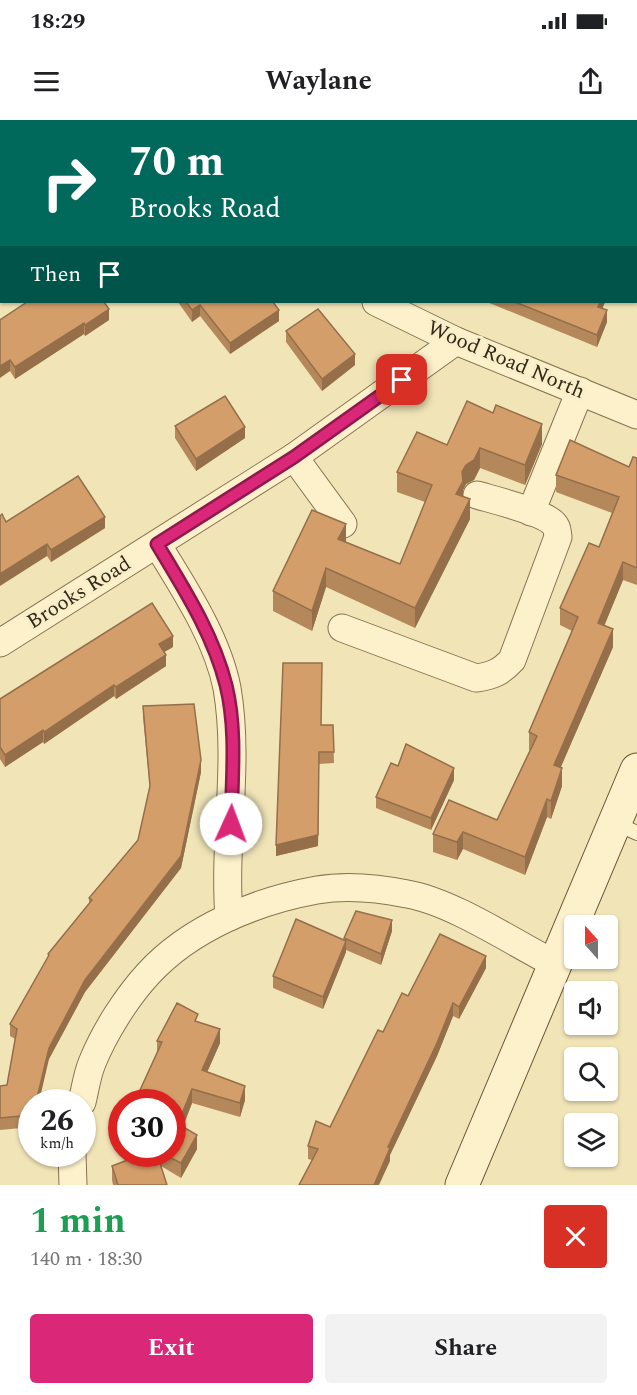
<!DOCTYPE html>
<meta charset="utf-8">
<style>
body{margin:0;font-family:Spectral,serif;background:#f2f2f2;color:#202124;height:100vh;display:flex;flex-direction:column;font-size:22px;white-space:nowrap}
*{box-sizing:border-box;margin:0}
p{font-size:20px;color:#757577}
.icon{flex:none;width:33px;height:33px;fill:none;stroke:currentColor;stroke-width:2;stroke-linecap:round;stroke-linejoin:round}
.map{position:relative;height:1065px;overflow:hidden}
.sheet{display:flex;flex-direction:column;background:#fff;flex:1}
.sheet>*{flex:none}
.banner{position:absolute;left:0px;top:0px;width:638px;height:183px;box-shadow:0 2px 4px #0004;background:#00695c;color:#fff;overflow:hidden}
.needle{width:39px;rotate:339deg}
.fabs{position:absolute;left:564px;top:795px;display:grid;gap:12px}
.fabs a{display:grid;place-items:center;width:54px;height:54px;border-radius:6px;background:#fff;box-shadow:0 2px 4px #0004;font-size:30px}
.speed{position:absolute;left:18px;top:969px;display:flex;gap:12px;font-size:30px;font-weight:700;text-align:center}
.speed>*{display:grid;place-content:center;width:78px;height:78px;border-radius:50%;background:#fff;box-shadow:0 2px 4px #0004;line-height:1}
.speed small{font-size:15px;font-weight:400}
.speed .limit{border:9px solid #d22;background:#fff;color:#111}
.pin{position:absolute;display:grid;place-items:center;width:51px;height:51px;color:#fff;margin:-26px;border-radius:12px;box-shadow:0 3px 9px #0006}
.me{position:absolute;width:66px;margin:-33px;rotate:2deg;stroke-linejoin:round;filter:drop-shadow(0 0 4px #0008)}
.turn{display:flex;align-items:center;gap:21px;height:126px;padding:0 30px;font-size:27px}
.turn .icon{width:78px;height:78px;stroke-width:2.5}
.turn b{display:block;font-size:42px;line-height:51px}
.then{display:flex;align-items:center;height:57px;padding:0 30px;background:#0003;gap:12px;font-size:22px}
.round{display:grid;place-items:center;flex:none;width:63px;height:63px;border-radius:6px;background:#f2f2f2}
.overview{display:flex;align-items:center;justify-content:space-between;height:102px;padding:0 30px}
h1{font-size:36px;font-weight:700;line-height:45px;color:#1e9e55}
.action{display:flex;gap:12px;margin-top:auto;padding:12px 30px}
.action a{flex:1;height:69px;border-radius:6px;background:#db2777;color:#fff;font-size:24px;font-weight:700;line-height:69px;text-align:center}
.action a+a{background:#f2f2f2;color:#202124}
.status{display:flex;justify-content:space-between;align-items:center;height:42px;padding:0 30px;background:#fff;direction:ltr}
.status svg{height:16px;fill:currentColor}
header{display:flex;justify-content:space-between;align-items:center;height:78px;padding:0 30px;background:#fff;font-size:27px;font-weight:700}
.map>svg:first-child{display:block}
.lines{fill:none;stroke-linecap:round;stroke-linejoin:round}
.service-casing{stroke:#887352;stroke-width:16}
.minor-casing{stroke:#887352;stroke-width:29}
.secondary-casing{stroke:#695436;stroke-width:35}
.service{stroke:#fcf1cb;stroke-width:14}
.minor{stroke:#fcf1cb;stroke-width:27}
.secondary{stroke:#fcf1cb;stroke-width:33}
.wall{fill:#b5885b}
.shaded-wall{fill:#946f4a}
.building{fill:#d39e6a;stroke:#946f4a;stroke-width:1.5}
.route-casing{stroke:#8e194d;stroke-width:15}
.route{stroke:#db2777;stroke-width:10}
.labels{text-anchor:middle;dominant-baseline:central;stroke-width:6;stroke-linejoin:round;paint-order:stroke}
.street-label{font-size:21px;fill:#352919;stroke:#f8eec8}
</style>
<div class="status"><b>18:29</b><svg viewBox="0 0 49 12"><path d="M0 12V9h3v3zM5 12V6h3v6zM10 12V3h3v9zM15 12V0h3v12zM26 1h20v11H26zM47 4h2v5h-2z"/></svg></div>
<header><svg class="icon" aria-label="menu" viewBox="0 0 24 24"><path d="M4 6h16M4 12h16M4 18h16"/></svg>Waylane<svg class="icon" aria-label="share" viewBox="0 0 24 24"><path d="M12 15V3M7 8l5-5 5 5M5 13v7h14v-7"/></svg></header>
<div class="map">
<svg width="637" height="1065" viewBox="0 0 637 1065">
<rect width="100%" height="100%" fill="#f1e5b8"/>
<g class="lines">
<g class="service-casing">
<polyline id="service" points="615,703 637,713"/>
</g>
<g class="minor-casing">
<g id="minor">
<polyline points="162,0 163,2"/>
<polyline points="472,0 475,2"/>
<polyline points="391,2 392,0"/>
<polyline points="0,158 2,157"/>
<polyline points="376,182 456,221 637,295"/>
<polyline points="294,337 343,404"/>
<polyline points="531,392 580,271"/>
<path d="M157,424C183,467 217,517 227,568C240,644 223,721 229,797"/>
<path d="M342,508L476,558C492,556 501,552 512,540L558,417C557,412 558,408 554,404C544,392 494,380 477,375"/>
<polyline points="0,523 294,337 456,221"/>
<path d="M82,982C85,970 87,955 92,943C104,913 126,878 148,854C190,808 256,781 317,770C346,765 378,768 407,774C453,782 512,822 555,844"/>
<polyline points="72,1034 73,1065"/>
</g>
</g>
<g class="secondary-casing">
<polyline id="secondary" points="462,1065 637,650"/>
</g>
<use href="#service" class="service"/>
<use href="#minor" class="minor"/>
<use href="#secondary" class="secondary"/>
</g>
<g class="wall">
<polygon points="47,0 122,0 123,2 48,2"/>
<polygon points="505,0 542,0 541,2 508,2"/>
<polygon points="178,182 273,182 279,201 230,234 200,196 192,202"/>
<polygon points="487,182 605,182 602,189 607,202 597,227"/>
<polygon points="0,200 109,200 85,216 84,214 15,259 10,251"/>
<polygon points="286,211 355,245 322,271 286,222"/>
<polygon points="175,306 245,318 196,351 175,318"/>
<polygon points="542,324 525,365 480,348 474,360 466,364 463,370 463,376 470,399 415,508 326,467 312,511 273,491 273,471 346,422 400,444 425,382 397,372 397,352 447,325"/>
<polygon points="637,338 637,465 623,460 604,506 613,527 560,648 562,666 551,699 547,697 525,755 463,729 457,740 433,732 433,714 497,700 530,630 529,630 529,612 572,511 560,505 560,488 599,427 612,393 556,372 556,355 629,347"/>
<polygon points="6,402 105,408 51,442 47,436"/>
<polygon points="173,527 164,532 166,546 116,579 114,576 44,624 43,622 5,647 0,639 0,579"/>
<polygon points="143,586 201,652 181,748 85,872 49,939 32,982 32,1007 0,1010 0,966 7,965 15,919 10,916 10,904 48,838 48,834 89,784 89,778 138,720 150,669 143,597"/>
<polygon points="321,605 333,605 334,643 319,644 318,726 276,736"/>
<polygon points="454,660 431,710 376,688 376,677"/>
<polygon points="392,811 381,845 346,830 346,832 323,889 273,868 273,856 344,820 344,818"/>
<polygon points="486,848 459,899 453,896 437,936 390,1035 390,1041 312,1040 308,1039 308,1026 330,1007 383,912 408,876"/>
<polygon points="198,902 220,923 207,952 245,980 240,997 192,983 183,1007 197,1029 181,1058 161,1046 167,1065 113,1065 112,1060 112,1046 140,1035 138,1034 172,1034 172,982 135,982 135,981 157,932 157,921"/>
</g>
<g class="shaded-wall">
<polygon points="2,95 2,106 0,108 0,96"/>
<polygon points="600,182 605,182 598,199 598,187"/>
<polygon points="200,185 200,196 192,202 192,190"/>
<polygon points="109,189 109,200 85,216 85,205"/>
<polygon points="279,190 279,201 230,234 230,223"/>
<polygon points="607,190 607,202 597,227 597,215"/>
<polygon points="84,203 84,214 15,259 15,247"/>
<polygon points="355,234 355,245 322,271 322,259"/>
<polygon points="10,240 10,251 0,258 0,246"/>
<polygon points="542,304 542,324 525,365 525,345"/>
<polygon points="245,307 245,318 196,351 196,339"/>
<polygon points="480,328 480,348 474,360 466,364 463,370 463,381 456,374 462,352 466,345"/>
<polygon points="470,379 470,399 415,508 415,488"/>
<polygon points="105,397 105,408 51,442 51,430"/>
<polygon points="346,404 346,424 338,419"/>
<polygon points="47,424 47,436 0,466 0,454"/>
<polygon points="623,442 623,460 598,521 598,503"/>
<polygon points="326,448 326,467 312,511 312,491"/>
<polygon points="613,509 613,527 554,663 554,645"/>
<polygon points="173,516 173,527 159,535 159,524"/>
<polygon points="166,535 166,546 116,579 116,567"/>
<polygon points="114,565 114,576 44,624 44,612"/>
<polygon points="43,610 43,622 5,647 5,635"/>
<polygon points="319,632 318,726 276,736 276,725"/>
<polygon points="201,640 201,652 181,748 85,872 49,939 39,982 36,982 49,928"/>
<polygon points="454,648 454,660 431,710 431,698"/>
<polygon points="562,648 562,666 551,699 551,681"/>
<polygon points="547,679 547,697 525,755 525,737"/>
<polygon points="463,712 463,729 457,740 457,722"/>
<polygon points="392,800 392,811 381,845 381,834"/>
<polygon points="346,821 346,832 323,889 323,877"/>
<polygon points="486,836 486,848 459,899 459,887"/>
<polygon points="453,883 453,896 437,936 390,1035 390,1041 379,1065 374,1065 388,1027"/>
<polygon points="220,909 220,923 202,964 202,950"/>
<polygon points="245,966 245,980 240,997 240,983"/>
<polygon points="192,969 192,983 178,1019 178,1004"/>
<polygon points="197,1015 197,1029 181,1058 181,1043"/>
</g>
<g class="building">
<polygon points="55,0 122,0 123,2 56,2"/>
<polygon points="235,0 272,0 273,2 233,2"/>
<polygon points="2,47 2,95 0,96 0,48"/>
<polygon points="27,182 104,182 109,189 85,205 84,203 15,247 10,240 0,246 0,200"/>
<polygon points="186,182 273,182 279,190 230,223 200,185 192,190"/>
<polygon points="515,182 600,182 598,187 607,190 597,215"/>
<polygon points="318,189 355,234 322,259 286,211"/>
<polygon points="225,276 245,307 196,339 175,306"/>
<polygon points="467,281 493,293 496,285 542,304 525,345 480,328 474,340 466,345 462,352 463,361 456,374 470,379 415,488 326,448 312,491 273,471 312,390 346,404 338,419 400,444 432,365 397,352 417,312 447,325"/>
<polygon points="570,320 629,347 633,337 637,338 637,448 623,442 598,503 613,509 554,645 562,648 551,681 547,679 525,737 463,712 457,722 433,714 449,680 497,700 537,616 529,612 578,497 560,488 589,423 599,427 619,377 556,355"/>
<polygon points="78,356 105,397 51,430 47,424 0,454 0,396 2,394 6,402"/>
<polygon points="152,483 173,516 159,524 166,535 116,567 114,565 44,612 43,610 5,635 0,627 0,579"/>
<polygon points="283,543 322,543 321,605 333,605 334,632 319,632 318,715 276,725"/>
<polygon points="194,584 201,640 181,736 85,860 49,928 36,982 32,982 32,995 0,998 0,966 7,965 17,909 10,904 49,835 48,834 92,780 89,778 138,720 150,666 143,586"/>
<polygon points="406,624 454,648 431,698 376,677 391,643 398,646"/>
<polygon points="356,791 392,800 381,834 344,818"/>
<polygon points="296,799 346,821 323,877 273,856"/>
<polygon points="440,814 486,836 459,887 453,883 437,923 388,1027 390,1028 374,1065 299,1065 318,1029 308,1026 316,1001 330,1007 378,910 383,912 402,873 408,876"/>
<polygon points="177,883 198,894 195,901 220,909 202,950 245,966 240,983 192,969 178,1004 197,1015 181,1043 163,1034 172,1034 172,982 139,982 135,981 162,922 157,921"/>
<polygon points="143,1034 157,1034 167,1065 118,1065 112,1046"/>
</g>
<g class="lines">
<g class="route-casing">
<path id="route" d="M231,704C232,658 237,609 226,565C213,514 184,469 157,424L294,337L402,260"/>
</g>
<use href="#route" class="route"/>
</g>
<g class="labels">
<g class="street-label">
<text transform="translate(506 240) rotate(23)">Wood Road North</text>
<text transform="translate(79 473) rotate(-32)">Brooks Road</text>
</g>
</g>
</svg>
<div class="fabs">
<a><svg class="needle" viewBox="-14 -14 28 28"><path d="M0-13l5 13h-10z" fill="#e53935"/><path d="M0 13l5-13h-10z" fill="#757577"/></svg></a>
<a><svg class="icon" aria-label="sound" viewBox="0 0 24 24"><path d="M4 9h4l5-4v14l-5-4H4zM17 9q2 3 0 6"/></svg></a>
<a><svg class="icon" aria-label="search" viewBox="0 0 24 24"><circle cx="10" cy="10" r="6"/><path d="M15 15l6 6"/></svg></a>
<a><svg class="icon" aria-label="layers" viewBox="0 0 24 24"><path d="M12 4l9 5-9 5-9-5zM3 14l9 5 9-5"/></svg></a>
</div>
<div class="speed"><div>26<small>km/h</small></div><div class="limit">30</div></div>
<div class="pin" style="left:402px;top:260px;background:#d93025"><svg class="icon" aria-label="arrive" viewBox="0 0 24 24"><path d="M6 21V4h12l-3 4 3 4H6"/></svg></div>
<svg class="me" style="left:231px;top:704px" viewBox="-20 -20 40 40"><circle r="19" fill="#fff"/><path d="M0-13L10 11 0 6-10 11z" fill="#db2777"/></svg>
<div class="banner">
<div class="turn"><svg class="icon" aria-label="right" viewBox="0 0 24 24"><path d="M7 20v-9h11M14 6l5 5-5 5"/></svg><div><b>70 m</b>Brooks Road</div></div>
<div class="then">Then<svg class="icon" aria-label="arrive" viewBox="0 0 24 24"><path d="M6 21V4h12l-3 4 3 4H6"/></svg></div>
</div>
</div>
<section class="sheet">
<div class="overview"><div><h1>1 min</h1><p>140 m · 18:30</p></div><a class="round" style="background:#d93025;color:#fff"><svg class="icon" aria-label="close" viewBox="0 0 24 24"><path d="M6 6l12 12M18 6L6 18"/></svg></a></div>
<div class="action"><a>Exit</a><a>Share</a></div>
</section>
